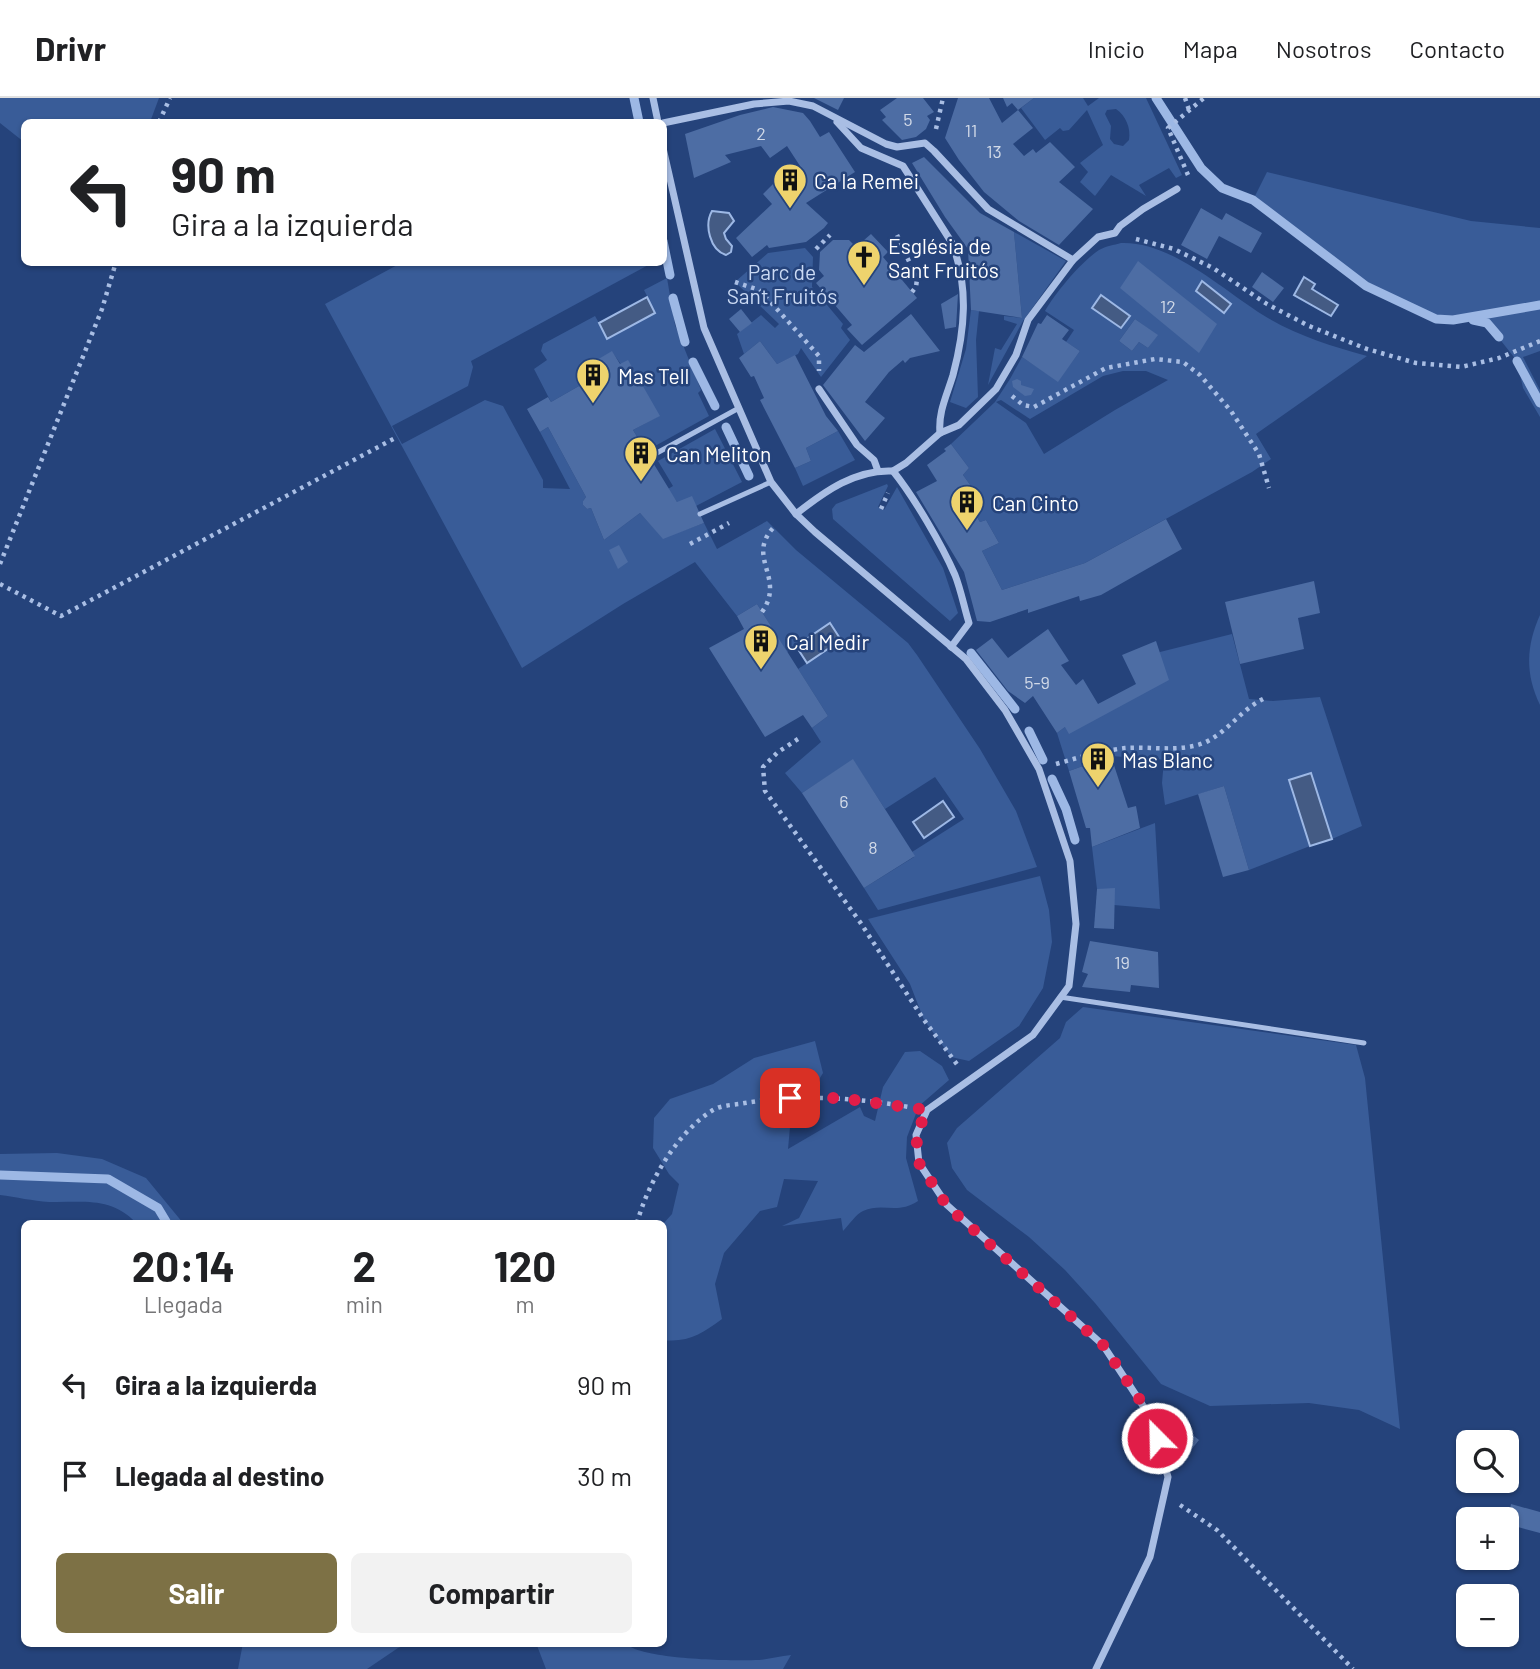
<!DOCTYPE html>
<html lang="es">
<meta charset="utf-8">
<style>
body{margin:0;font-family:Barlow,sans-serif;background:#f2f2f2;color:#202124;height:100vh;display:flex;flex-direction:column;font-size:26px;white-space:nowrap}
*{box-sizing:border-box;margin:0}
p{font-size:23px;color:#757577}
.icon{flex:none;width:38px;height:38px;fill:none;stroke:currentColor;stroke-width:2;stroke-linecap:round;stroke-linejoin:round}
.map{position:relative;flex:1;overflow:hidden}
.side{position:absolute;left:21px;top:1122px;width:646px;height:427px;display:flex;flex-direction:column;background:#fff;border-radius:10px;box-shadow:0 2px 5px #0004}
.side>*{flex:none}
.banner{position:absolute;left:21px;top:21px;width:646px;height:147px;border-radius:10px;box-shadow:0 2px 5px #0004;background:#fff;color:#202124;overflow:hidden}
.tools{position:absolute;left:1456px;top:1332px;display:grid;gap:14px}
.tools a{display:grid;place-items:center;width:63px;height:63px;border-radius:10px;background:#fff;box-shadow:0 2px 5px #0004;font-size:35px}
.pin{position:absolute;display:grid;place-items:center;width:60px;height:60px;color:#fff;margin:-30px;border-radius:14px;box-shadow:0 4px 10px #0006}
.me{position:absolute;width:77px;margin:-38px;rotate:337deg;stroke-linejoin:round;filter:drop-shadow(0 0 5px #0008)}
.turn{display:flex;align-items:center;gap:24px;height:147px;padding:0 35px;font-size:32px}
.turn .icon{width:91px;height:91px;stroke-width:2.5}
.turn b{display:block;font-size:49px;line-height:60px}
.eta{display:flex;justify-content:space-evenly;align-items:center;height:119px;text-align:center}
.eta b{font-size:42px;font-weight:700;line-height:49px}
.cta{display:flex;gap:14px;margin-top:auto;padding:14px 35px}
.cta a{flex:1;height:80px;border-radius:10px;background:#7d7145;color:#fff;font-size:28px;font-weight:700;line-height:80px;text-align:center}
.cta a+a{background:#f2f2f2;color:#202124}
ul{padding:0;list-style:none}
li{display:flex;align-items:center;gap:21px;height:91px;padding:0 35px}
li div{flex:1}
li b{display:block;font-size:26px}
li em{font-style:normal}
header{display:flex;align-items:center;gap:42px;box-sizing:border-box;height:98px;padding:0 35px;background:#fff;border-bottom:2px solid #e0e0e0}
header strong{font-size:33px}
nav{display:flex;gap:38px;margin-inline-start:auto;font-size:24px}
.map>svg:first-child{display:block}
.green{fill:#395c98;fill-rule:evenodd}
.water{fill:#445b84;stroke:#9db8e5;stroke-width:2}
.lines{fill:none;stroke-linecap:round;stroke-linejoin:round}
.stream{stroke:#9db8e5;stroke-width:9}
.building{fill:#4d6da4}
.path{stroke:#a9bee4;stroke-width:4.5;stroke-dasharray:3.5 5;stroke-linecap:butt}
.service{stroke:#a9bee4;stroke-width:5}
.minor{stroke:#a9bee4;stroke-width:7}
.route{stroke:#e11d48;stroke-width:12;stroke-dasharray:0 21.6}
.labels{text-anchor:middle;dominant-baseline:central;stroke-width:5;stroke-linejoin:round;paint-order:stroke}
.number-label{font-size:18px;fill:#d2dae8}
.poi-label{font-size:21px;fill:#fff;stroke:#25437b;text-anchor:start}
.park-label{font-size:21px;fill:#cbdaf4;stroke:#25437b}
</style>
<header>
<strong>Drivr</strong>
<nav><a>Inicio</a><a>Mapa</a><a>Nosotros</a><a>Contacto</a></nav>
</header>
<div class="map">
<svg width="1540" height="1571" viewBox="0 0 1540 1571">
<rect width="100%" height="100%" fill="#25437b"/>
<g class="green">
<polygon points="0,0 159,0 150,24 24,24 24,44 0,25"/>
<path d="M1034,0H1083L1088,8L1099,0H1146L1182,77L1176,80L1169,70L1139,87L1146,98L1111,77L1095,98L1080,84L1088,74L1080,65L1103,47L1087,12L1069,32L1063,33L1060,30L1045,42L1021,10ZM1116,11C1126,18 1131,30 1129,42L1123,48L1114,46L1110,41L1111,28L1105,16L1107,12Z"/>
<polygon points="1267,74 1471,123 1540,130 1540,253 1523,259 1540,292 1540,319 1523,290 1517,263 1487,225 1436,221 1393,203 1366,188 1253,102"/>
<polygon points="1014,134 1066,163 1023,223 988,287 995,250 1001,252 1017,226 1004,222 1004,218 1022,220"/>
<path d="M1121,145C1171,143 1223,192 1263,217C1295,237 1331,248 1367,258L1256,336L1271,361L1252,374L1085,465L1002,492L982,453L999,445L986,422L980,424L962,393L971,388L963,377L969,370L951,346L995,304L1010,281L1022,259L1058,283L1080,253L1066,244L1074,232L1045,213C1056,194 1081,164 1099,152C1106,148 1114,147 1121,145ZM1135,221L1157,237L1148,250L1139,244L1132,253L1119,243ZM1123,273H1146L1168,282L1115,312L1044,356L1026,325L996,304L1001,302L1030,321L1103,278Z"/>
<polygon points="805,150 813,159 812,189 843,226 841,230 850,242 821,279 801,250 798,256 777,266 760,243 744,256 737,236 761,217 775,230 779,226 735,184 768,155"/>
<polygon points="401,165 652,165 471,263 473,269 468,288 392,328 402,346 485,302 503,308 543,382 543,390 570,391 540,334 548,329 586,399 583,403 583,407 587,411 591,410 604,442 640,415 663,440 704,425 717,451 767,423 796,452 908,545 917,557 980,651 1016,713 1037,769 878,812 864,790 914,759 912,754 964,721 935,679 885,711 853,662 802,695 785,675 821,644 812,630 828,618 798,571 841,542 796,548 787,554 757,506 737,518 695,464 623,506 522,570 325,206"/>
<polygon points="667,180 675,227 701,292 698,295 709,318 646,353 633,332 659,318 612,254 580,272 586,284 551,304 534,271 547,262 541,253 543,246 595,218 608,241 655,214 644,192"/>
<polygon points="971,212 979,213 976,242 978,299 966,310 950,304 966,251"/>
<polygon points="715,331 742,384 696,408 677,404 668,391 673,388 658,363"/>
<polygon points="838,333 855,362 803,388 795,370 811,363 806,350"/>
<polygon points="887,386 888,388 878,409 884,412 897,389 943,470 958,515 950,523 833,421 832,411 836,406"/>
<path d="M1540,517V607C1525,576 1526,548 1540,517Z"/>
<polygon points="1232,536 1249,601 1273,603 1320,599 1362,728 1332,741 1311,675 1290,682 1310,748 1249,772 1224,688 1165,707 1162,685 1164,662 1156,661 1154,671 1137,669 1138,660 1111,658 1069,673 1057,635 1065,629 1132,600 1160,554"/>
<polygon points="1155,725 1160,811 1114,807 1114,791 1097,791 1092,749"/>
<polygon points="1040,778 1049,812 1052,844 1043,890 1019,928 969,963 951,959 924,922 910,886 868,821"/>
<polygon points="1083,909 1356,947 1365,980 1400,1331 1359,1312 1309,1305 1210,1308 1161,1286 1095,1205 1065,1172 1029,1139 967,1092 952,1070 947,1045 957,1030 1060,940 1066,924"/>
<path d="M815,943L823,975L790,1029L788,1051L860,1009L864,1018L875,1023L883,989L905,954L920,953L942,968L949,982L919,1008L907,1039L906,1060L918,1103C897,1117 883,1104 863,1113C856,1116 849,1127 843,1133L841,1120L782,1128L799,1120L818,1083L784,1081L777,1109L760,1113L724,1155L715,1186L722,1221C703,1235 688,1245 663,1242V1126L672,1116L679,1086L669,1076L653,1050L654,1020L670,1001L713,986L754,960Z"/>
<path d="M57,1055L102,1061L146,1080L183,1125H136C111,1098 82,1105 49,1104C33,1103 16,1099 0,1097V1056Z"/>
<polygon points="243,1545 412,1545 398,1550 367,1571 238,1571"/>
<path d="M536,1545H625C641,1562 733,1563 759,1562C770,1561 780,1558 791,1557L783,1571H546Z"/>
</g>
<g class="water">
<path d="M712,113L729,115L734,123L724,135L726,141L732,148L731,154L726,157C710,152 704,127 712,113Z"/>
<polygon points="1304,179 1315,186 1312,191 1338,207 1331,218 1294,197"/>
<polygon points="1202,183 1231,206 1224,215 1196,193"/>
<polygon points="1101,197 1130,218 1121,230 1092,210"/>
<polygon points="647,199 655,215 607,241 599,225"/>
<polygon points="830,525 841,542 807,565 796,548"/>
<polygon points="1311,675 1332,741 1310,748 1289,682"/>
<polygon points="943,703 954,719 924,740 913,724"/>
</g>
<g class="lines">
<g class="stream">
<polyline points="634,0 639,24"/>
<polyline points="1156,0 1201,70 1222,90 1253,102 1366,188 1436,221 1453,222 1540,207"/>
<polyline points="663,143 670,177"/>
<polyline points="673,200 685,244"/>
<polyline points="1473,222 1487,225 1499,239"/>
<polyline points="1517,263 1540,305"/>
<polyline points="693,264 715,308"/>
<polyline points="726,329 749,378"/>
<polyline points="971,555 1015,611"/>
<polyline points="1029,633 1043,662"/>
<polyline points="1052,681 1066,711 1075,742"/>
<polyline points="0,1077 108,1081 158,1110 167,1125"/>
</g>
</g>
<g class="building">
<polygon points="814,0 844,0 838,12"/>
<polygon points="897,0 923,0 934,14 927,18 930,22 926,31 916,39 902,42 882,22 886,19 880,12"/>
<polygon points="958,0 989,0 1002,25 1018,12 1033,30 1013,46 1024,58 1033,51 1036,55 1050,44 1075,69 1059,84 1093,111 1059,147 1019,123 984,94 959,62 945,40"/>
<polygon points="1003,0 1034,0 1018,12 1012,5 1007,9"/>
<polygon points="773,9 803,15 810,23 820,39 829,34 855,74 806,105 828,125 824,130 806,144 769,150 767,147 752,159 736,140 772,106 763,96 776,83 800,68 787,48 770,60 761,48 725,57 731,64 694,80 685,36 740,17"/>
<polygon points="924,59 980,115 1014,134 1022,220 971,212 968,151 945,119 912,65"/>
<polygon points="1201,110 1222,122 1226,115 1262,135 1251,155 1219,138 1207,161 1181,147"/>
<polygon points="871,136 888,154 883,159 917,200 862,247 847,231 852,227 816,185 824,178 819,172 820,154 833,142 849,142 856,149"/>
<polygon points="1138,163 1217,226 1199,255 1120,190"/>
<polygon points="1262,174 1284,190 1273,204 1252,189"/>
<polygon points="958,196 956,229 945,231 941,206"/>
<polygon points="741,211 752,225 740,234 729,221"/>
<polygon points="911,216 940,253 910,260 905,265 903,262 889,274 865,304 885,320 865,343 823,287 855,247 864,254"/>
<polygon points="1047,217 1069,232 1062,241 1080,253 1058,284 1022,259 1038,225 1041,226"/>
<polygon points="1135,221 1158,237 1148,250 1139,244 1132,253 1119,243"/>
<polygon points="760,243 777,266 795,257 826,318 838,333 806,350 811,363 795,370 760,302 764,300 754,278 751,279 739,260"/>
<polygon points="612,253 620,266 628,262 660,318 633,332 677,404 692,398 704,425 663,441 640,415 604,442 591,410 587,411 583,407 583,403 586,399 548,329 540,334 527,311 548,299 551,304 586,284 580,272"/>
<polygon points="1017,281 1021,283 1021,287 1034,291 1031,297 1025,298 1013,289 1012,283"/>
<polygon points="951,346 969,370 963,377 971,388 962,393 980,424 986,422 999,445 982,453 1002,492 1085,465 1166,421 1182,451 1101,497 1080,503 1079,498 1028,515 1028,511 990,524 977,523 964,474 916,394 937,383 927,367 946,353 944,351"/>
<polygon points="619,447 628,464 618,471 609,452"/>
<polygon points="1314,483 1320,515 1298,520 1304,551 1240,566 1225,504"/>
<polygon points="757,506 828,618 812,630 803,617 765,639 709,550 744,531 737,518"/>
<polygon points="1048,531 1069,563 1061,567 1076,587 1083,581 1098,606 1136,586 1122,557 1156,543 1169,582 1069,636 1065,629 1057,635 1033,598 1025,605 1008,593 976,552 992,540 1008,560"/>
<polygon points="1111,658 1128,710 1136,708 1140,730 1092,749 1090,730 1086,730 1069,673"/>
<polygon points="853,661 915,758 864,790 802,695"/>
<polygon points="1224,688 1249,772 1223,779 1198,696"/>
<polygon points="1115,790 1114,831 1094,830 1097,791"/>
<polygon points="1090,843 1158,854 1159,890 1131,887 1130,894 1082,889 1088,876 1082,874"/>
<polygon points="1189,1334 1199,1342 1191,1352 1181,1345"/>
<polygon points="1511,1406 1540,1414 1540,1435 1507,1426"/>
</g>
<g class="lines">
<g class="path">
<polyline points="1185,0 1189,12"/>
<polyline points="159,24 170,0"/>
<polyline points="936,31 943,0"/>
<polyline points="1188,77 1168,30 1204,0"/>
<polyline points="897,137 917,181 916,189 912,194"/>
<polyline points="1136,141 1174,151 1213,170 1267,206 1309,228 1367,251 1416,265 1461,269 1499,260 1540,243"/>
<polyline points="816,151 830,137"/>
<polyline points="735,184 759,192 776,210 819,258 819,273"/>
<polyline points="1012,298 1023,307 1034,309 1106,270 1155,261 1183,264 1200,277 1231,313 1259,356 1269,390"/>
<polyline points="881,411 888,395"/>
<polyline points="690,446 729,425"/>
<polyline points="0,466 102,211 116,164"/>
<polyline points="0,486 61,518 397,339"/>
<path d="M762,514C786,480 746,460 773,430"/>
<polyline points="798,641 778,654 763,669 765,693 860,824 924,922 959,969"/>
<path d="M1056,666C1080,659 1101,653 1125,650C1151,648 1181,655 1206,644C1230,632 1242,610 1267,599"/>
<path d="M637,1125C648,1085 676,1035 713,1012C720,1008 730,1007 739,1006C795,996 852,999 909,1009"/>
<polyline points="1180,1407 1217,1432 1353,1571"/>
</g>
<g class="service">
<polyline points="655,356 739,310"/>
<polyline points="700,416 771,384"/>
<polyline points="1060,899 1364,945"/>
</g>
<g class="minor">
<polyline points="653,0 658,24"/>
<path d="M837,24L861,50L903,68L952,145C969,189 965,232 953,277C947,297 938,314 940,335"/>
<polyline points="663,25 754,6 789,3 813,8 886,46 897,49 925,45 934,53 988,111 1073,162"/>
<polyline points="663,50 704,230 771,384 796,416 815,434 966,561 1005,612 1039,671 1070,763 1076,826 1069,888 1033,937 927,1012 916,1037 919,1065 947,1107 1103,1247 1151,1320 1168,1379 1164,1397 1150,1459 1096,1571"/>
<polyline points="819,291 857,347 874,362 878,373"/>
<polyline points="893,373 906,365 940,335 959,327 996,291 1016,257 1028,222 1073,162 1098,139 1115,135 1120,128 1143,111 1177,91"/>
<path d="M796,416C825,393 856,371 893,373C914,399 942,447 955,477C961,492 964,509 969,525L951,549"/>
</g>
</g>
<g class="lines">
<polyline class="route" points="790,1000 841,1000 927,1012 916,1037 919,1065 947,1108 1103,1247 1152,1320 1157,1340"/>
</g>
<defs>
<g id="building-pin" transform="scale(1.75)"><path d="M0 17L-7.5 6A9.5 9.5 0 1 1 7.5 6Z" fill="#eed36d" stroke="#25437b"/><path d="M-4-6H4V6H1V3H-1V6H-4ZM-2.5-4.3h1.7v1.8h-1.7ZM.8-4.3h1.7v1.8H.8ZM-2.5-1h1.7V.8h-1.7ZM.8-1h1.7V.8H.8Z" fill="#111"/></g>
<g id="church-pin" transform="scale(1.75)"><path d="M0 17L-7.5 6A9.5 9.5 0 1 1 7.5 6Z" fill="#eed36d" stroke="#25437b"/><path d="M-1.2-6h2.4v3.5h3.3v2.4h-3.3V6h-2.4V-.1h-3.3v-2.4h3.3Z" fill="#111"/></g>
</defs>
<g fill-rule="evenodd">
<use href="#building-pin" x="790" y="82"/>
<use href="#church-pin" x="864" y="159"/>
<use href="#building-pin" x="593" y="277"/>
<use href="#building-pin" x="641" y="355"/>
<use href="#building-pin" x="967" y="404"/>
<use href="#building-pin" x="761" y="543"/>
<use href="#building-pin" x="1098" y="661"/>
</g>
<g class="labels">
<g class="number-label">
<text x="908" y="21">5</text>
<text x="971" y="32">11</text>
<text x="761" y="35">2</text>
<text x="994" y="53">13</text>
<text x="1168" y="208">12</text>
<text x="1037" y="584">5-9</text>
<text x="844" y="703">6</text>
<text x="873" y="749">8</text>
<text x="1122" y="864">19</text>
</g>
<g class="poi-label">
<text x="814" y="82">Ca la Remei</text>
<text x="888" y="147">Església de<tspan x="888" dy="24">Sant Fruitós</tspan></text>
<text x="618" y="277">Mas Tell</text>
<text x="666" y="355">Can Meliton</text>
<text x="992" y="404">Can Cinto</text>
<text x="786" y="543">Cal Medir</text>
<text x="1122" y="661">Mas Blanc</text>
</g>
<g class="park-label">
<text x="782" y="173">Parc de<tspan x="782" dy="24">Sant Fruitós</tspan></text>
</g>
</g>
</svg>
<div class="tools">
<a><svg class="icon" aria-label="search" viewBox="0 0 24 24"><circle cx="10" cy="10" r="6"/><path d="M15 15l6 6"/></svg></a>
<a>+</a>
<a>−</a>
</div>
<div class="pin" style="left:790px;top:1000px;background:#d93025"><svg class="icon" aria-label="arrive" viewBox="0 0 24 24"><path d="M6 21V4h12l-3 4 3 4H6"/></svg></div>
<svg class="me" style="left:1157px;top:1340px" viewBox="-20 -20 40 40"><circle r="17" fill="#e11d48" stroke="#fff" stroke-width="3"/><path d="M0-11L8 9 0 5-8 9z" fill="#fff"/></svg>
<div class="banner">
<div class="turn"><svg class="icon" aria-label="left" viewBox="0 0 24 24"><path d="M17 20v-9H6M10 6l-5 5 5 5"/></svg><div><b>90 m</b>Gira a la izquierda</div></div>
</div>
<section class="side">
<div class="eta">
<div><b>20:14</b><p>Llegada</p></div>
<div><b>2</b><p>min</p></div>
<div><b>120</b><p>m</p></div>
</div>
<ul>
<li><svg class="icon" aria-label="left" viewBox="0 0 24 24"><path d="M17 20v-9H6M10 6l-5 5 5 5"/></svg><div><b>Gira a la izquierda</b></div><em>90 m</em></li>
<li><svg class="icon" aria-label="arrive" viewBox="0 0 24 24"><path d="M6 21V4h12l-3 4 3 4H6"/></svg><div><b>Llegada al destino</b></div><em>30 m</em></li>
</ul>
<div class="cta"><a>Salir</a><a>Compartir</a></div>
</section>
</div>
